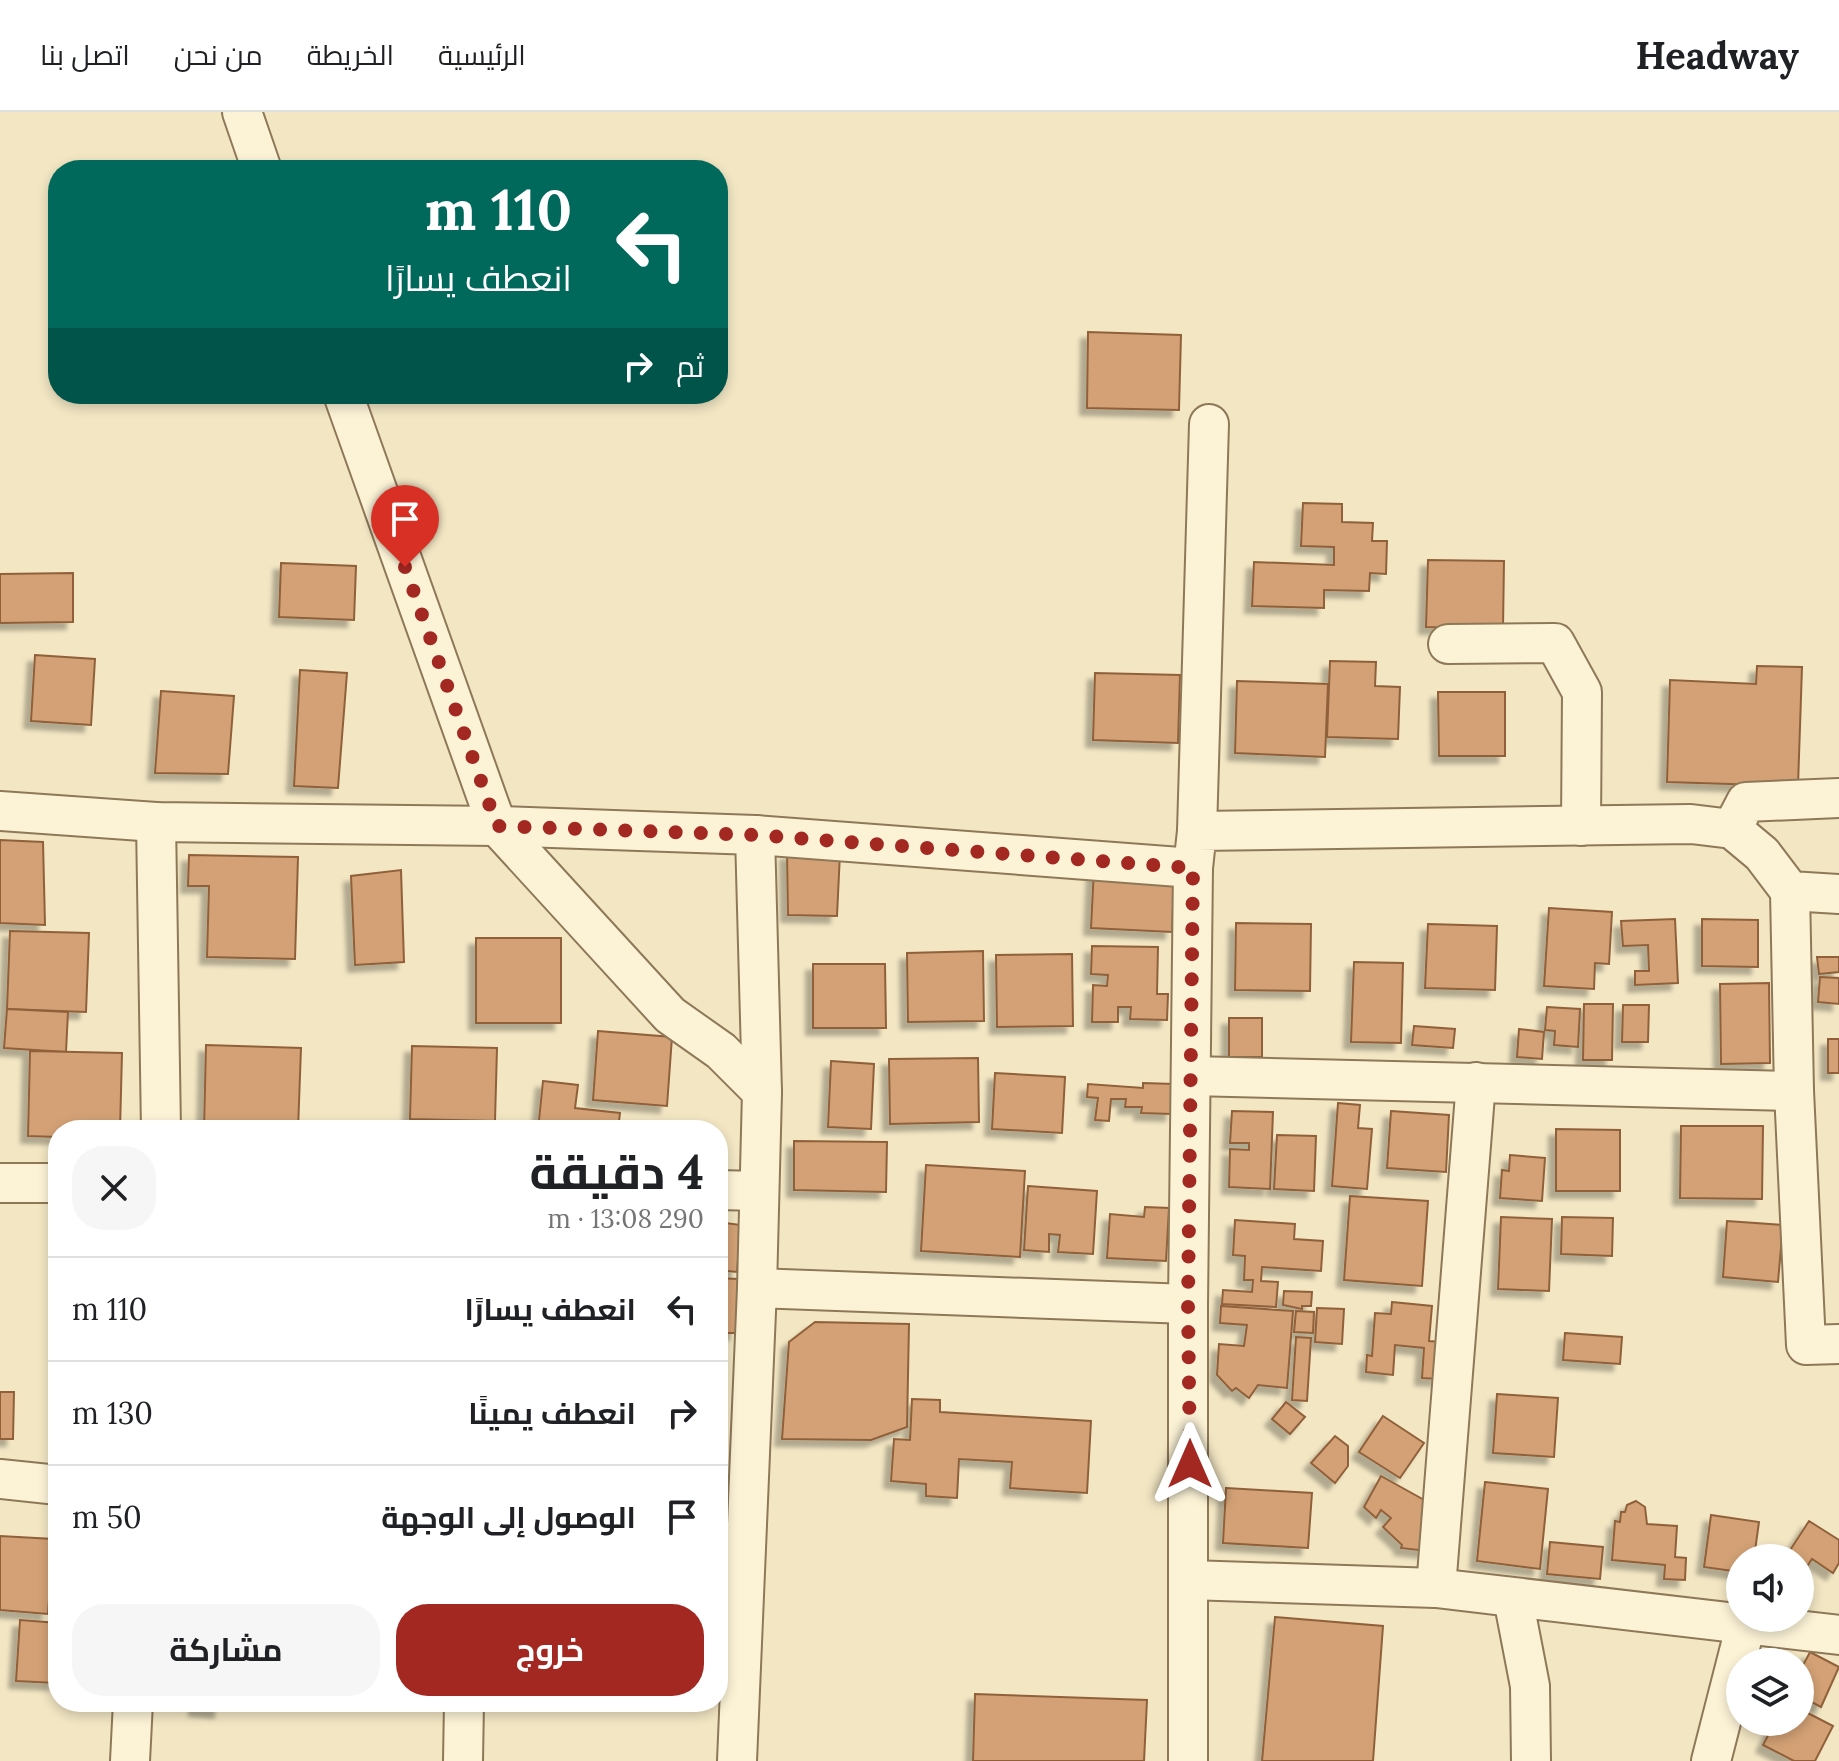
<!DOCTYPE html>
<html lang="ar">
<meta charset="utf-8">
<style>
body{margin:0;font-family:Lora,Cairo,serif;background:#f6f6f6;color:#202124;direction:rtl;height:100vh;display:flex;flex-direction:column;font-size:30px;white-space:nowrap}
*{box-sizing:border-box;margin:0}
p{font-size:26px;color:#757577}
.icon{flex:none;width:44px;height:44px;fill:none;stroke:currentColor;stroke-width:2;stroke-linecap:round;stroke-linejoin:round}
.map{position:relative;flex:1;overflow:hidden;direction:ltr}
.panel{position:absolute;left:48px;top:1008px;width:680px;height:592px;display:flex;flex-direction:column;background:#fff;border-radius:32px;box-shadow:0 4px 12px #0003;direction:rtl}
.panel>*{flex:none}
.hud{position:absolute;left:48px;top:48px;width:680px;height:244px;border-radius:32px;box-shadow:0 4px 12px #0003;direction:rtl;background:#00695c;color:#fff;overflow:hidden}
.tools{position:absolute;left:1726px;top:1432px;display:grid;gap:16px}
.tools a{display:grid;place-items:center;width:88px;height:88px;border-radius:50%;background:#fff;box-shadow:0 4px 12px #0003;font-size:40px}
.pin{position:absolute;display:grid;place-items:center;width:68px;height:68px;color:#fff;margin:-82px -34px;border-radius:50% 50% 50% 0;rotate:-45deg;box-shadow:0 0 8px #0007}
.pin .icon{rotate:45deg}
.me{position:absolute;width:88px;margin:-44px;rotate:0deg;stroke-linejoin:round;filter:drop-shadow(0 0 6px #0008)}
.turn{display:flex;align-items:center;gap:28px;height:168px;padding:0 24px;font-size:36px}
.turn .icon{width:104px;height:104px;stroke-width:2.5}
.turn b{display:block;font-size:56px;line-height:68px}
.then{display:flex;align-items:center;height:76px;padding:0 24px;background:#0003;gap:16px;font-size:30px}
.round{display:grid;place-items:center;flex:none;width:84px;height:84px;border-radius:32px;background:#f6f6f6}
.head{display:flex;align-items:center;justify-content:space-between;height:136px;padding:0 24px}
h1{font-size:48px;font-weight:700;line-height:60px}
.primary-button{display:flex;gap:16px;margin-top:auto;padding:16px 24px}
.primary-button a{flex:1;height:92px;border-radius:32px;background:#a32822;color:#fff;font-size:32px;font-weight:700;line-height:92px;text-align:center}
.primary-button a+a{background:#f6f6f6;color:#202124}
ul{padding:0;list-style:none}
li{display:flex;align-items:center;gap:24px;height:104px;padding:0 24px;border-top:2px solid #e0e0e0}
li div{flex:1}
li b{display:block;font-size:30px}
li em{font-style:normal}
header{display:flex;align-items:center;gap:48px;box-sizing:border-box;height:112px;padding:0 40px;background:#fff;border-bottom:2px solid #e0e0e0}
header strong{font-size:38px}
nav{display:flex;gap:44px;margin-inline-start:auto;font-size:28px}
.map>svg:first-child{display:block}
.building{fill:#d3a175;stroke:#90613b;stroke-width:2;filter:url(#shadow)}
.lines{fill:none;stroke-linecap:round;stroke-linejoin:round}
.street-casing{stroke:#8e7858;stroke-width:42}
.street{stroke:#fcf3d7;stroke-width:38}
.route{stroke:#a32822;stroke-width:14;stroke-dasharray:0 25.2}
</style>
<header>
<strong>Headway</strong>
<nav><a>الرئيسية</a><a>الخريطة</a><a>من نحن</a><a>اتصل بنا</a></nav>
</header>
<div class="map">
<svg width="1839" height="1649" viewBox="0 0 1839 1649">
<defs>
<filter id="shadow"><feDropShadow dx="-7" dy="7" stdDeviation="2" flood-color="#0004"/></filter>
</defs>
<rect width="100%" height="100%" fill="#f2e6c3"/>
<g class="building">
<polygon points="1088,220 1181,223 1179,298 1087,296"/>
<polygon points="1303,391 1342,392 1342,410 1373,411 1372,429 1387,429 1386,462 1370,461 1369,479 1324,478 1324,496 1252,494 1254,450 1334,453 1334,435 1301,434"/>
<polygon points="1428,448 1504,449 1503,516 1426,515"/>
<polygon points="281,451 356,454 354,508 279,505"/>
<polygon points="73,461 73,510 0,511 0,462"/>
<polygon points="35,543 95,547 91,613 31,609"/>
<polygon points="1330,549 1376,550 1375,574 1400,575 1398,627 1327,625"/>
<polygon points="1757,554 1802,555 1798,674 1667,670 1670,568 1756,572"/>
<polygon points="300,558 347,561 338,676 294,674"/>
<polygon points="1095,561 1180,563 1178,631 1093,628"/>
<polygon points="1237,569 1328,572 1325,645 1235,641"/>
<polygon points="161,579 234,584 228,662 155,661"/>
<polygon points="1438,580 1505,580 1505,644 1439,644"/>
<polygon points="0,728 43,730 45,813 0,811"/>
<polygon points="1095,736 1175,740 1172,820 1091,816"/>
<polygon points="787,741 840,741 837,804 788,803"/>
<polygon points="189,743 298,745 295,847 207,845 209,774 188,774"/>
<polygon points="401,758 404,850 355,853 351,764"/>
<polygon points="1549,796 1612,800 1609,852 1595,851 1594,877 1544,874"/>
<polygon points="1675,807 1678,871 1635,873 1635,859 1649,859 1648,833 1623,834 1621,809"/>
<polygon points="1702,807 1758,808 1758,855 1702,854"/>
<polygon points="1236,811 1311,812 1310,879 1235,878"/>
<polygon points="1428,812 1497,814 1495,878 1425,876"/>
<polygon points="10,819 89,821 86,900 7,897"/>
<rect x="476" y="826" width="85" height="85"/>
<polygon points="1092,834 1158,835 1157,882 1168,882 1167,908 1130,907 1131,895 1118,895 1118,910 1092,910 1093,873 1107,874 1108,863 1091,862"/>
<polygon points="983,839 984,909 908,910 907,841"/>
<polygon points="1072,842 1073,914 997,915 996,843"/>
<polygon points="1817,845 1839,845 1839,860 1819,862"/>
<polygon points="1354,850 1403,851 1401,931 1351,930"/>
<polygon points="813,852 885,852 886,916 813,916"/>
<polygon points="1820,865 1839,866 1839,892 1818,890"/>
<polygon points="1769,871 1770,951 1721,952 1720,872"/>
<polygon points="1584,892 1613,892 1612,948 1583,948"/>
<polygon points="1623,893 1649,893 1648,930 1622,930"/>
<polygon points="1547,895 1580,897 1578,935 1554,933 1555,919 1545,918"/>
<polygon points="7,897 68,900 66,940 4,936"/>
<rect x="1229" y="906" width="33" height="39"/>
<polygon points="1414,914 1455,917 1453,936 1412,933"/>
<polygon points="1519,917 1544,920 1542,947 1517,945"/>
<polygon points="598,919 672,925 667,994 593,988"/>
<rect x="1828" y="927" width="11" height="34"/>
<polygon points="206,933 301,936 298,1018 204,1018"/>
<polygon points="412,934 497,936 495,1009 410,1007"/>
<polygon points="30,939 122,941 120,1018 58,1018 58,1025 28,1024"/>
<polygon points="978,946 979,1010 890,1012 889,947"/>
<polygon points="831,949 874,952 871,1017 828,1015"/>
<polygon points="995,961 1065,965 1062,1021 992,1017"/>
<polygon points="543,969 578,973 575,996 620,1001 618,1018 538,1018"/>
<polygon points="1143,971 1174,972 1172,1002 1141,1001 1142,995 1125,995 1126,987 1111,987 1109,1009 1095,1008 1098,986 1087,985 1088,972 1143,976"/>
<polygon points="1338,991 1360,993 1358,1016 1372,1017 1367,1077 1332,1074"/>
<polygon points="1232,999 1273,1000 1270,1077 1229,1075 1230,1037 1249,1038 1249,1031 1230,1031"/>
<polygon points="1391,999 1449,1003 1446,1060 1387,1056"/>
<polygon points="1681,1014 1763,1014 1762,1087 1680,1086"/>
<polygon points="1556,1017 1620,1018 1620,1079 1556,1079"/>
<polygon points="1277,1023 1316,1024 1314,1079 1274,1077"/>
<polygon points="794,1029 887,1030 886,1080 794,1078"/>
<polygon points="1510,1043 1545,1046 1542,1089 1500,1086 1502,1058 1509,1059"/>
<polygon points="926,1053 1025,1059 1020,1145 921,1139"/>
<polygon points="1028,1074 1097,1079 1093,1142 1058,1140 1060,1123 1049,1122 1049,1140 1024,1138"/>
<polygon points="1350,1084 1428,1089 1422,1174 1344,1168"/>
<polygon points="1145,1095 1169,1096 1166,1149 1107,1146 1110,1102 1144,1105"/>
<polygon points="1501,1105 1552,1107 1549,1179 1498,1177"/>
<polygon points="1562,1105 1613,1106 1612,1144 1561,1142"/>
<polygon points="1235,1108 1295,1112 1294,1127 1323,1129 1321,1159 1262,1155 1261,1169 1278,1170 1276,1195 1222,1192 1223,1178 1252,1180 1253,1168 1244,1168 1245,1144 1233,1143"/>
<polygon points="1727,1109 1783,1113 1778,1170 1723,1165"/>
<polygon points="718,1110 741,1113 737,1160 718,1158"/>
<polygon points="718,1166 738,1167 736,1221 718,1221"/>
<polygon points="1284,1179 1312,1180 1311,1194 1302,1194 1302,1197 1283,1193"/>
<polygon points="1392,1190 1432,1194 1429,1229 1441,1230 1439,1267 1422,1266 1424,1236 1395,1233 1393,1263 1366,1260 1367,1243 1372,1244 1375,1201 1391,1202"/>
<polygon points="1221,1194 1293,1199 1287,1276 1258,1273 1249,1286 1236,1276 1232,1279 1217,1263 1219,1232 1244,1234 1247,1213 1220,1211"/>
<polygon points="1317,1196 1344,1197 1342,1232 1315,1230"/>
<polygon points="1296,1199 1314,1200 1313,1221 1294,1220"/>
<polygon points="815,1210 909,1212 907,1315 871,1328 782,1327 789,1230"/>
<polygon points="1565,1221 1622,1225 1620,1252 1563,1248"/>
<polygon points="1296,1225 1311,1226 1307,1289 1292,1288"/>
<polygon points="0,1280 14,1280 13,1327 0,1327"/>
<polygon points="1497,1282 1558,1286 1554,1345 1493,1341"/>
<polygon points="912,1287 940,1288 940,1300 1091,1309 1087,1381 1010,1376 1012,1350 959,1347 957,1386 926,1384 926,1372 891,1369 894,1327 910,1328"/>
<polygon points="1286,1290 1305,1305 1290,1322 1272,1307"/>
<polygon points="1383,1304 1424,1331 1400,1366 1359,1340"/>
<polygon points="1335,1324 1348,1334 1348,1354 1335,1371 1311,1351"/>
<polygon points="1381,1364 1426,1389 1427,1439 1401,1436 1402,1433 1383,1415 1391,1406 1381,1398 1376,1406 1364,1395"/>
<polygon points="1485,1370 1548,1377 1540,1457 1477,1449"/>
<polygon points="1226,1376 1312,1381 1308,1436 1223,1431"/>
<polygon points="1636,1389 1645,1395 1647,1412 1677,1414 1675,1445 1686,1446 1685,1468 1664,1467 1665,1453 1612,1448 1615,1409 1620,1410 1621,1400 1625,1400 1627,1393"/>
<polygon points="1711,1403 1759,1410 1754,1446 1740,1446 1740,1460 1704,1455"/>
<polygon points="1809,1409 1839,1428 1839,1451 1833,1461 1812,1447 1800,1465 1800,1446 1785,1446"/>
<polygon points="0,1424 53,1427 48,1502 0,1498"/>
<polygon points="1550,1430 1603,1435 1600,1467 1547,1462"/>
<polygon points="1275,1505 1383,1514 1373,1649 1262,1649"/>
<polygon points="20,1508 58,1511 56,1571 16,1569"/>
<polygon points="1810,1540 1839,1555 1821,1595 1800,1584 1800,1559"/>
<polygon points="975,1582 1147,1588 1144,1649 973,1649"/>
<polygon points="196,1590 221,1590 221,1599 196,1597"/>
<polygon points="1800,1597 1833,1614 1815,1649 1794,1649 1763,1633 1775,1610 1800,1610"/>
</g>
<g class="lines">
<g class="street-casing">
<g id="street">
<polyline points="242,0 262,58"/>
<polyline points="343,282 497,714 670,903 721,939 762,980 757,1176 737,1649"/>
<polyline points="1448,532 1555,531 1582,580 1581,714"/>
<polyline points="0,699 156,710 497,714 755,723 1193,756 1197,719 1691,712 1732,717 1762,742 1790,779 1839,782"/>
<polyline points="156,710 161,1018"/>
<polyline points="1732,717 1746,690 1839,686"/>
<polyline points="1197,719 1209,312"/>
<polyline points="755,723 762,980"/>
<polyline points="1790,779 1794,979 1806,1233 1839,1232"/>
<polyline points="1191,964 1794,979"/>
<polyline points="0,1071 58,1071"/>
<polyline points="718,1078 759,1079"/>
<polyline points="757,1176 1188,1192"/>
<polyline points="0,1367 58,1373"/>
<polyline points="1189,1468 1436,1476 1839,1523"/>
<polyline points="1436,1476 1476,970"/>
<polyline points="1513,1486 1530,1574 1531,1649"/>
<polyline points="130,1649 133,1590"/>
<polyline points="463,1649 464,1590"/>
<polyline points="1188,1649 1188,1192 1193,756"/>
<polyline points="1711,1649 1746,1512"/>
</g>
</g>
<use href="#street" class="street"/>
</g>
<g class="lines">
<polyline class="route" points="405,455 497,714 755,723 1193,756 1188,1192 1190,1352"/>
</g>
</svg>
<div class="tools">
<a><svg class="icon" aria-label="sound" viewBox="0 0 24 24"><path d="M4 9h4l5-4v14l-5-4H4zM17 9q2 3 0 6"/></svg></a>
<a><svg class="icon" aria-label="layers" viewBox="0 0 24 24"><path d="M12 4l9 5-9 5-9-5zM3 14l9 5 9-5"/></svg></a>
</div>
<div class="pin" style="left:405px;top:455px;background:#d93025"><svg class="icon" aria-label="arrive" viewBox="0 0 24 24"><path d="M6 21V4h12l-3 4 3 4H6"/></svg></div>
<svg class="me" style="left:1190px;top:1352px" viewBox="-20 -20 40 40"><path d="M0-17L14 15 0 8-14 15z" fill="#a32822" stroke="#fff" stroke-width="4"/></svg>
<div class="hud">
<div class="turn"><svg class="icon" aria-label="left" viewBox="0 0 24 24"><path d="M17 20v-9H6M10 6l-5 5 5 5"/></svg><div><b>110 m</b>انعطف يسارًا</div></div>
<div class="then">ثم<svg class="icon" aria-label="right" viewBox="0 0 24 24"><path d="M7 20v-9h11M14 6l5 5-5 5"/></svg></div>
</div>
<section class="panel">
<div class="head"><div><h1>4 دقيقة</h1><p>290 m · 13:08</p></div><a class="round"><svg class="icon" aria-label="close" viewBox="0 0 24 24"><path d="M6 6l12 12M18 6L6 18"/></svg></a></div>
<ul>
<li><svg class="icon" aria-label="left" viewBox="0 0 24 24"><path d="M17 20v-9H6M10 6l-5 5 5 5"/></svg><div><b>انعطف يسارًا</b></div><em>110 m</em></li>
<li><svg class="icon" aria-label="right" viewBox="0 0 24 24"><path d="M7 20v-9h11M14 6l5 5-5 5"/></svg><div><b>انعطف يمينًا</b></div><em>130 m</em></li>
<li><svg class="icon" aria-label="arrive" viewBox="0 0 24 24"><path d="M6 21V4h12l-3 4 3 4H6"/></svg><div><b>الوصول إلى الوجهة</b></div><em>50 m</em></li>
</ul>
<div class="primary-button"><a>خروج</a><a>مشاركة</a></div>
</section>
</div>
